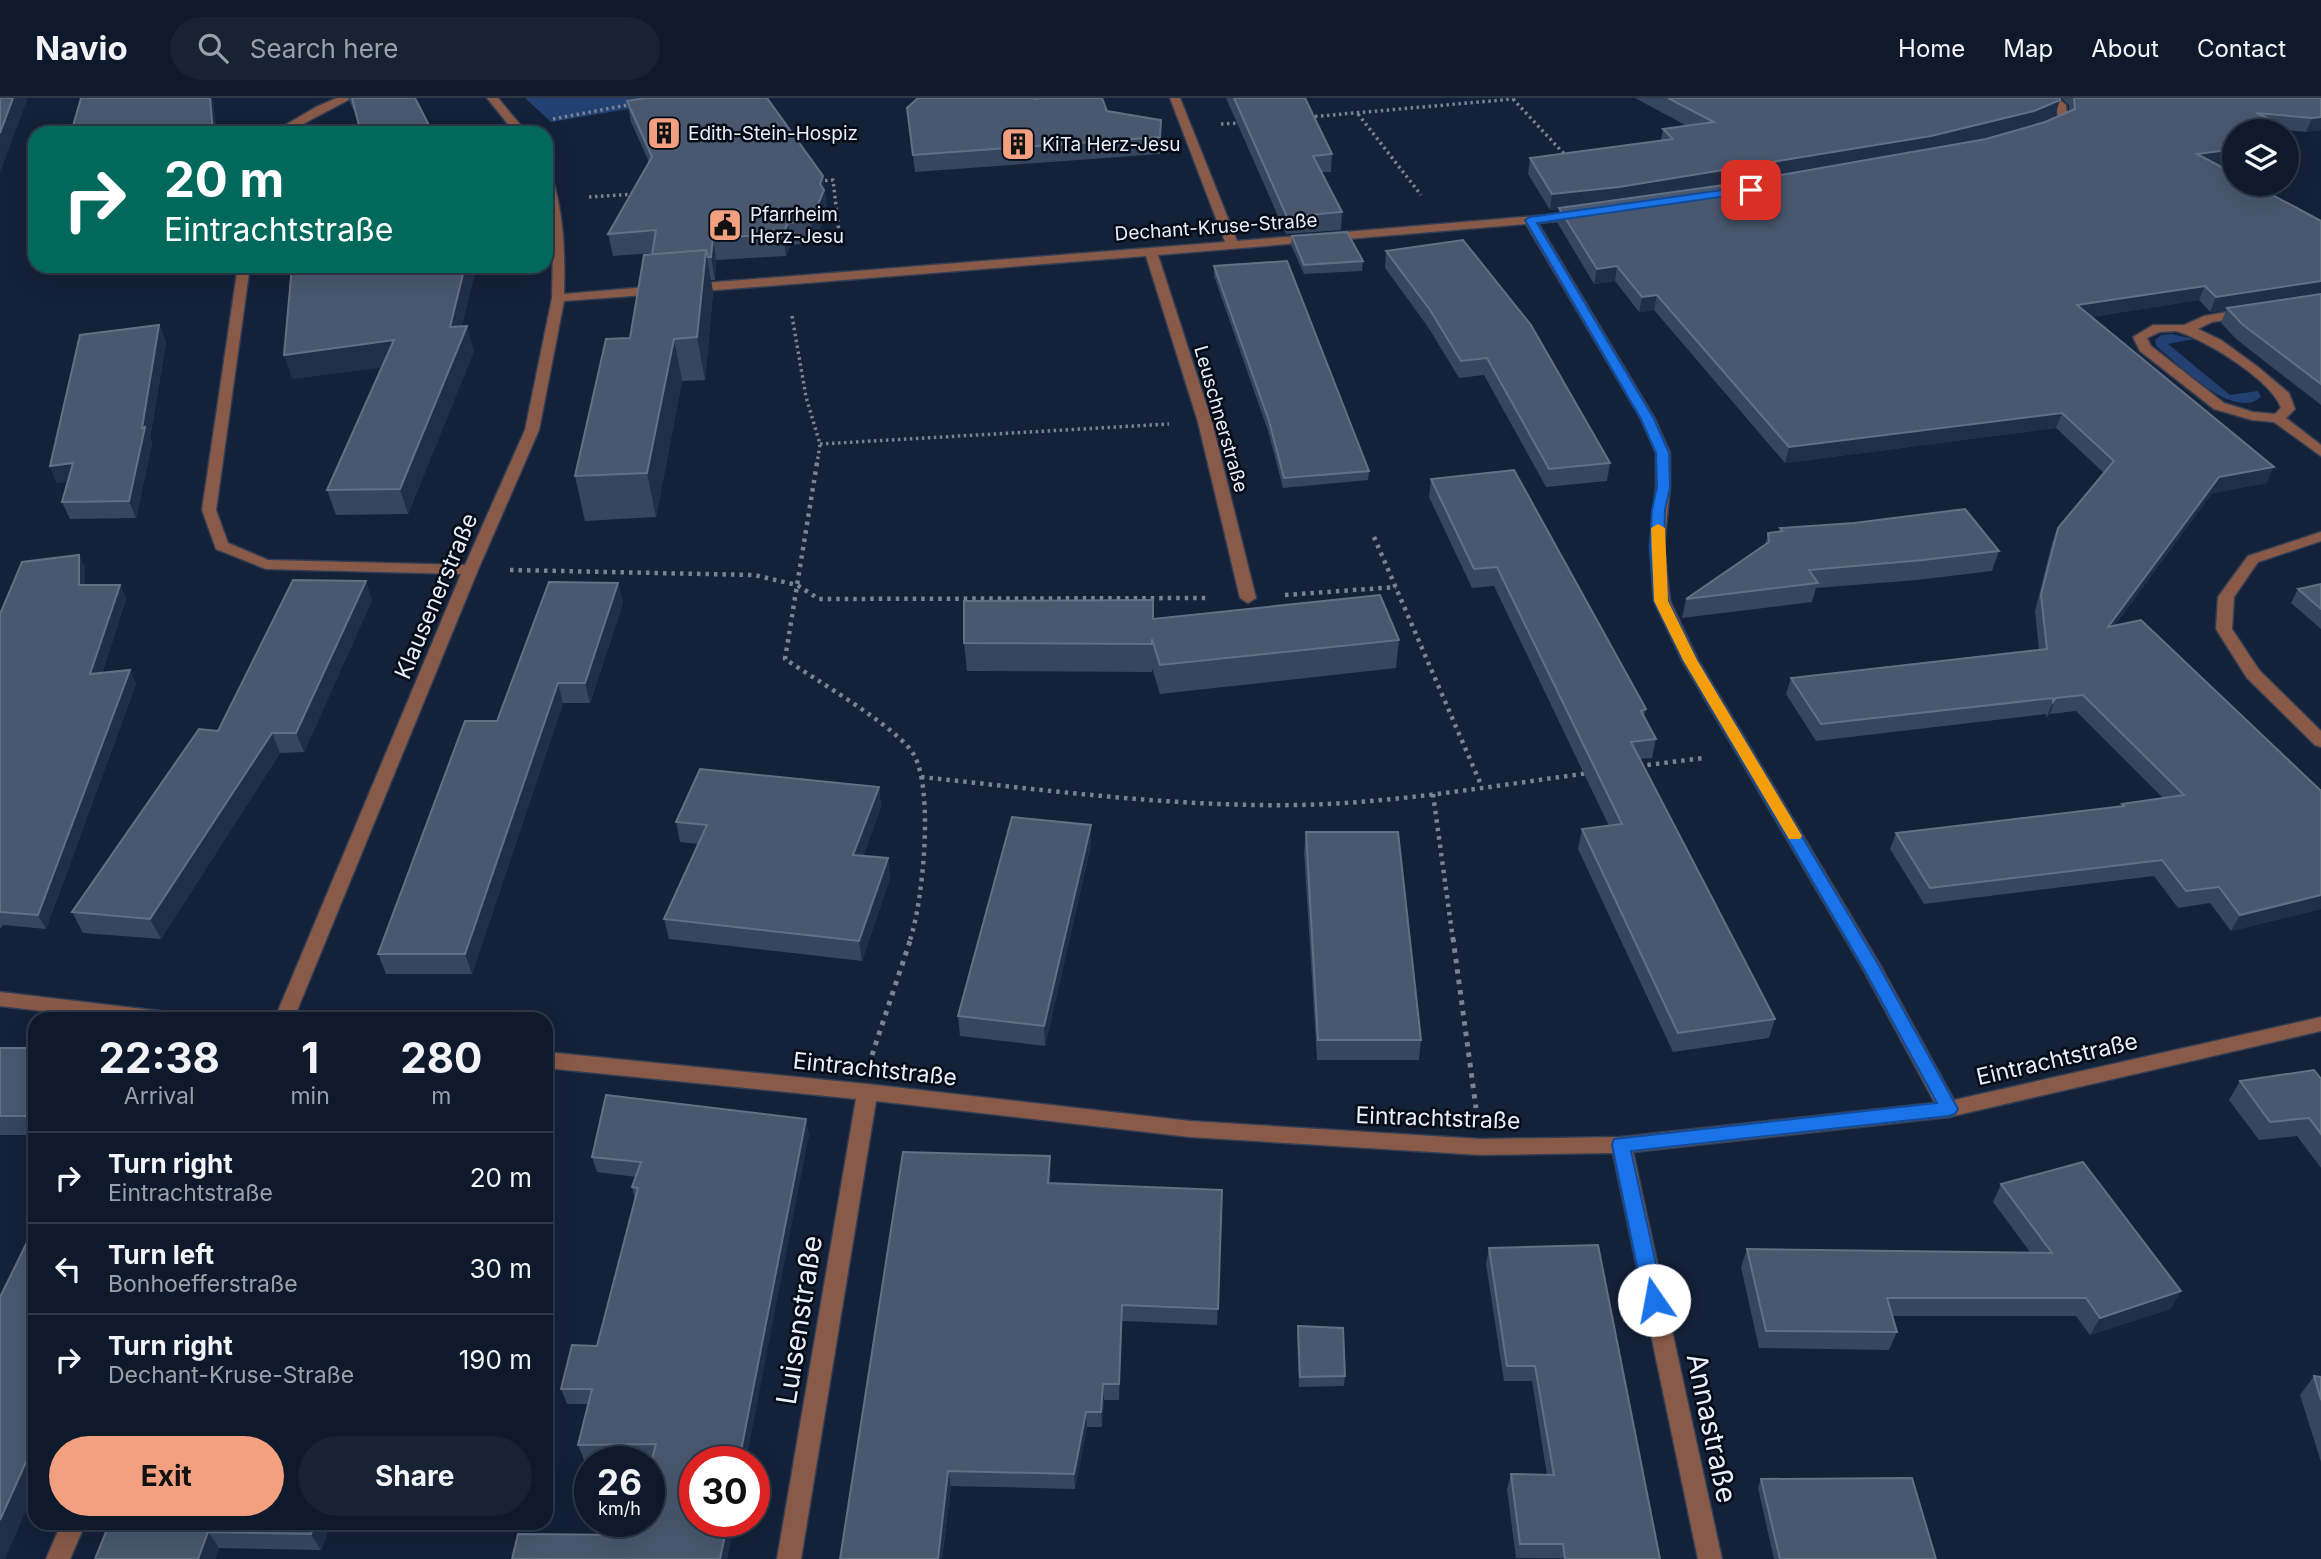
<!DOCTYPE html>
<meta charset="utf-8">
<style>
body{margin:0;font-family:Inter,sans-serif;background:#172233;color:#f1f3f6;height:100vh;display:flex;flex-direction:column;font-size:26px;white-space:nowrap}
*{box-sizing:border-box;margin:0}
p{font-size:23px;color:#9ba0a9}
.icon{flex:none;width:38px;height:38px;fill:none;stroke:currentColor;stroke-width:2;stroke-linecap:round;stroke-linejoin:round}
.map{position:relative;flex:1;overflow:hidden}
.details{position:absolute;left:28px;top:914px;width:525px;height:518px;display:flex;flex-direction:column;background:#0e192b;border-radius:21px;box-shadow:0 7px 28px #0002,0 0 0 2px #2e3847}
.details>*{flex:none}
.top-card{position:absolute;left:28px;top:28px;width:525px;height:147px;border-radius:21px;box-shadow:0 7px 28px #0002,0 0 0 2px #2e3847;background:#00695c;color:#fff;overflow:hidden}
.controls{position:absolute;left:2222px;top:21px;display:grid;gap:14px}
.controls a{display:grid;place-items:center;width:77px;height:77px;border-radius:50%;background:#0e192b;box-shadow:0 7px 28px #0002,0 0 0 2px #2e3847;font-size:35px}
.speed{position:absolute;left:574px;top:1348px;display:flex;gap:14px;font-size:35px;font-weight:700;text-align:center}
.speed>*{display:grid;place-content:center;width:91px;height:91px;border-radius:50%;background:#0e192b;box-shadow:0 7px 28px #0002,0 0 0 2px #2e3847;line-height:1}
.speed small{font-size:18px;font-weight:400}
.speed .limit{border:10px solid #d22;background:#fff;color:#111}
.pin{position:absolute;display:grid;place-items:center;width:60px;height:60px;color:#fff;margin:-30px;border-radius:14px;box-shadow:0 4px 10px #0006}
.me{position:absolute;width:77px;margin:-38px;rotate:348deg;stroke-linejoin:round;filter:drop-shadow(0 0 5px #0008)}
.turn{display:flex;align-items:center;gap:24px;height:147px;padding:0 21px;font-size:32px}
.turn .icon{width:91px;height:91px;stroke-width:2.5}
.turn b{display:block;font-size:49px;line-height:60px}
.eta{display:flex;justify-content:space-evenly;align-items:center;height:119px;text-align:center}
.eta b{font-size:42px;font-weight:700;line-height:49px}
.primary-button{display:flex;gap:14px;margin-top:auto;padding:14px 21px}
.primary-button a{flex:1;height:80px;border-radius:42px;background:#f2a080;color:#111;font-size:28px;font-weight:700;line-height:80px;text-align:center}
.primary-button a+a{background:#172233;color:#f1f3f6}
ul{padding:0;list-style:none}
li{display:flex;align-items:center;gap:21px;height:91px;padding:0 21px;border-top:2px solid #2e3847}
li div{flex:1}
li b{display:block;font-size:26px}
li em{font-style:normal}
header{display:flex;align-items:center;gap:42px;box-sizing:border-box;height:98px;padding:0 35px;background:#0e192b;border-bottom:2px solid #2e3847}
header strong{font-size:33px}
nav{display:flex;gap:38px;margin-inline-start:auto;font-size:24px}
.search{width:490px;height:63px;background:#172233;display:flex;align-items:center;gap:18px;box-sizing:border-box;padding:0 24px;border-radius:38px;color:#9ba0a9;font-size:26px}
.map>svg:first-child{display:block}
.green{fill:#224072}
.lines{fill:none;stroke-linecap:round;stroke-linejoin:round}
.street-casing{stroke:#313e54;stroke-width:3}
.path-far2{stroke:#788396;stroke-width:3.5;stroke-dasharray:2.5 3.5;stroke-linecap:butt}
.path-far1{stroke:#788396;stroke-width:4.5;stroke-dasharray:3.5 5;stroke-linecap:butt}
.path{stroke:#788396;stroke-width:5;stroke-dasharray:4.5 6;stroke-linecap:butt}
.street{fill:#8a5a48;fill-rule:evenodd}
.wall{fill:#36465e}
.shaded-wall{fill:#202f48}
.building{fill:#49586f;stroke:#627085;stroke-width:2}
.route{fill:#1a73e8;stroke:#114b97;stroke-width:2}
.slow{fill:#f59e0b}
.labels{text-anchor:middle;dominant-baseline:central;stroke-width:5;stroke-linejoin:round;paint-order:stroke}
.far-poi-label{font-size:19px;fill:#e7effc;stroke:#060b15;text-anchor:start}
.far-street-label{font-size:19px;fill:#e7effc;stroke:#060b15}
.street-label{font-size:23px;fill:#e7effc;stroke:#060b15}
.near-street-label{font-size:28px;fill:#e7effc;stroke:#060b15}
</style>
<header>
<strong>Navio</strong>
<div class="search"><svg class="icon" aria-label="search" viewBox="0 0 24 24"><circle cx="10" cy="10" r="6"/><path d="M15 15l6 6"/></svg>Search here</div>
<nav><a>Home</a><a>Map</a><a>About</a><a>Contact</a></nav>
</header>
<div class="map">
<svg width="2321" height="1461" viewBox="0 0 2321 1461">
<rect width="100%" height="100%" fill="#132139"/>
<g class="green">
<polygon points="525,0 694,0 551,24"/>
<path d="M2172,236L2194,241L2168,246L2230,297L2258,293L2261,299C2233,324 2178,265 2156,248L2155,242L2161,237Z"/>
</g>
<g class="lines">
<g class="street-casing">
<g id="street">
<polygon points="337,0 352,0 286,35 272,35 316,9"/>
<polygon points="487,0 498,0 527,35 515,35"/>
<polygon points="1170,0 1180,0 1237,143 1584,114 1584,120 1580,121 1538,125 1655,321 1670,355 1670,389 1664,449 1670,503 1698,562 1879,865 1954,1002 2321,919 2321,933 1949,1019 1633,1054 1722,1461 1698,1461 1613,1055 1481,1057 1190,1039 876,1003 801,1461 777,1461 856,1001 546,970 546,954 867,986 1190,1023 1481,1041 1621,1039 1935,1005 1864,873 1682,562 1654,503 1650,449 1656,389 1656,355 1641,321 1526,126 1158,157 1212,324 1256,500 1248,505 1240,500 1198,324 1146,158 691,194 685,190 691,186 1225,144"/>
<polygon points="2045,0 2057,0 2066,7 2068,24 2051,31 2043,31 2043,27 2058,20 2057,10"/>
<path d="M546,76L552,79C564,118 565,155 564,196L659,188L665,192L659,196L564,203L539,332L478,472L294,920H275L461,476L266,471L216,451L202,412L238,168H250L216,412L228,445L268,462L465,467L525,332L552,200L553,149L546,98Z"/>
<path d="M2245,211L2250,212V218L2212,224L2198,231L2221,242L2258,269L2289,295L2295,311L2286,320L2321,347V358L2274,324L2252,322L2214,311L2140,253L2133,239L2153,227H2184L2204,218ZM2176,233C2204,241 2272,282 2281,310L2275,316L2253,314L2224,305L2151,248L2147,240L2160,234Z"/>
<polygon points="2321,434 2321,443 2258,464 2234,499 2232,531 2259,572 2321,633 2321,649 2315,647 2247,580 2216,531 2218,499 2248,458"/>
<polygon points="0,894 160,913 167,915 170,920 103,920 0,908"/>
<polygon points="62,1424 86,1424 70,1461 46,1461"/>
</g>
</g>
<g class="path-far2">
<polyline points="1513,1 1566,58"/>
<polyline points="1358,16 1421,97"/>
<polyline points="1309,19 1513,1"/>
<polyline points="553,21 633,6"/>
<polyline points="1221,26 1241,25"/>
<polyline points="819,83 833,82 840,143"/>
<polyline points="589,99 636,96"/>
<polyline points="792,218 806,299 820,346 817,366"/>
<polyline points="820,346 1169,326"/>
</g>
<g class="path-far1">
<path d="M817,365L785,561C814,581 899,630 914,657C934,692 923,804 910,842"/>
<polyline points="1374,439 1482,689"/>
<polyline points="510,472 754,477 797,487 819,501 1210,500"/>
<polyline points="1285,497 1396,489"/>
<polyline points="1639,668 1704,660"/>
<path d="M921,679C1046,692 1172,709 1298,707C1396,705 1492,688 1589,675"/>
<polyline points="1433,696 1453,842"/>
</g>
<g class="path">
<polyline points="1453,840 1476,1010"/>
<polyline points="872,957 911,840"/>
</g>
<use href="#street" class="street"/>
</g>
<g class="wall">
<polygon points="348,0 415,0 358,22"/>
<polygon points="1033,0 1102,0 1107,13 1161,39 1160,56 915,74 907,10"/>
<polygon points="1226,0 1305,0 1332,56 1331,74 1322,74 1342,114 1341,132 1286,136"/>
<polygon points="1635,0 2060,0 2055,18 2039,25 2069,14 2069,7 2061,0 2321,0 2321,32 2306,34 2277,31 2276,33 2235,33 2217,67 2321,123 2321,307 2236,241 2221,225 2226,212 2210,214 2199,202 2091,219 2267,385 2212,395 2115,527 2321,693 2321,811 2231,833 2210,805 2178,810 2154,778 1924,806 1890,751 1896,735 2121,708 2122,706 2163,700 2076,613 2050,616 2046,620 2046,616 1816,643 1786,596 1791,580 2039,551 2035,513 2052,445 2058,430 2104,375 2056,330 1785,365 1654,212 1639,214 1615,183 1594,186 1557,124 1559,111 1550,112 1528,76 1530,60 1661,42 1663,31 1687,28"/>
<polygon points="627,3 823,78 827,113 814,145 791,147 786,158 716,162 715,182 711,182 713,194 705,282 682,283 656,419 585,423 575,378 630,240 652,155 613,158 608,136 649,64 631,24"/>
<polygon points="1292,138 1363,163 1362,173 1304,176 1291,147"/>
<polygon points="1386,153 1610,365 1607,383 1546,389 1484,277 1459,280 1428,229 1385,170"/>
<polygon points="1214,168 1369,373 1368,382 1283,390 1268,333 1214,178"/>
<polygon points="159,227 166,244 150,340 152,346 136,420 70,421 62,404 68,383 57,385 50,368"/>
<polygon points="462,229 474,253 408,416 336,417 327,392 382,269 292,281"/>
<polygon points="1431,381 1646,611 1644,618 1656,641 1652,660 1640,661 1775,921 1769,940 1673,954 1578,751 1582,731 1609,728 1494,488 1472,490 1429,399"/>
<polygon points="1780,430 1999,453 1992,473 1917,482 1816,490 1812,504 1682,520 1686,501 1765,447 1768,435 1779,434"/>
<polygon points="79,457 85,470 85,487 120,487 126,501 102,575 136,586 46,831 3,827 0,831 0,516"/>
<polygon points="618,485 623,505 590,605 563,605 472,876 386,876 378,856 497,623"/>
<polygon points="2321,486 2321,531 2291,505 2298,491"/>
<polygon points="372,502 304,654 280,655 161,841 83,835 72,814 218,633"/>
<polygon points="1154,521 1399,542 1396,570 1160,596 1152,570 1152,574 967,573 964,545"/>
<polygon points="879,689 881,709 863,758 888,760 890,780 862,863 669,841 664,821 698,746 680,744 676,724"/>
<polygon points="1306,734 1421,942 1419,962 1317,962 1304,754"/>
<polygon points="1091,747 1045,948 960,938 958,918"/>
<rect x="0" y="950" width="35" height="87"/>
<polygon points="2321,981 2321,1070 2297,1038 2259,1042 2229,1002 2240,983"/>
<polygon points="809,1037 695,1423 735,1423 727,1461 633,1437 652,1361 584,1362 578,1347 588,1306 567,1306 561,1291 597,1248 635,1101 632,1089 636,1079 597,1074 592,1059"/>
<polygon points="1051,1074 1050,1085 1222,1092 1217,1227 1122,1223 1119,1302 1104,1302 1102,1329 1087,1329 1075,1391 951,1388 942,1461 840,1461"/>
<polygon points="2001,1086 2181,1193 2170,1211 2090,1237 2076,1218 1892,1218 1897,1234 1889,1252 1759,1250 1741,1169 1747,1151 2030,1154 1993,1104"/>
<polygon points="1489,1150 1660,1461 1516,1460 1507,1391 1511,1376 1547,1377 1532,1283 1504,1283 1486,1166"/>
<polygon points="1298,1228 1345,1278 1344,1288 1299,1289 1297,1238"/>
<polygon points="2314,1278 2321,1279 2321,1364 2300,1297"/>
<polygon points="1761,1381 1936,1461 1774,1461 1758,1390"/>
<polygon points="110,1424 331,1424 321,1452 219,1450 215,1461 95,1461"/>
</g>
<g class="shaded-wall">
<polygon points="13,0 28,0 0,75 0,35"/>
<polygon points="210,0 213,0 217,35 213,35"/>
<polygon points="2060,2 2055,18 2029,30 1926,54 1617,105 1559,110 1559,111 1550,112 1552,96"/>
<polygon points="2321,19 2321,32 2306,34 2312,20"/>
<polygon points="2279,25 2276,33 2253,33 2254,29"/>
<polygon points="2235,51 2235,64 2192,70 2197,56"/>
<polygon points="823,78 827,113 814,145 811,123 820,86"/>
<polygon points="788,125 791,147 786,158 783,136"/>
<polygon points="713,140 716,162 715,182 711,159"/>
<polygon points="706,152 713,194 705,282 697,239"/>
<polygon points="465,168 477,168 456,253 450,229"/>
<polygon points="1617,168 1615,183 1594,186 1597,171"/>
<polygon points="2321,183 2321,197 2227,210 2226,212 2210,214 2216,199"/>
<polygon points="2205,188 2199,202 2071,222 2077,207"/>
<polygon points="1657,197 1654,212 1639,214 1642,199"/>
<polygon points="159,227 166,244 150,340 152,346 136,420 129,403"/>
<polygon points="467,228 474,253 408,416 400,391"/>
<polygon points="674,241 682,283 656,419 647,375"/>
<polygon points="394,242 401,267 292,281 284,257"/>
<polygon points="2062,315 2056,330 1785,365 1789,349"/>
<polygon points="73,365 81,382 57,385 50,368"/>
<polygon points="2274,369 2267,385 2212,395 2102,545 2108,529 2219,379"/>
<polygon points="79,457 85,470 85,501 79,487"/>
<polygon points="366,483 372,502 304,654 296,635"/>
<polygon points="618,485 623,505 590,605 585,585"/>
<polygon points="120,487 126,501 97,590 90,576"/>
<polygon points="130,572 136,586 46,831 38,817"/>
<polygon points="558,585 563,605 472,876 465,856"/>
<polygon points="2056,600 2050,616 2046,620 2053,604"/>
<polygon points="272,635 280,655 161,841 150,821"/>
<polygon points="879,689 881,709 856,777 853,757"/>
<polygon points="1091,727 1091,747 1045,948 1044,928"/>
<polygon points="888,760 890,780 862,863 859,843"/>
<polygon points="2321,797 2321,811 2231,833 2240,817"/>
<polygon points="806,1021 809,1037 746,1363 739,1363"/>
<polygon points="1050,1058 1051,1074 1049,1101 1048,1085"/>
<polygon points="2181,1193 2170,1211 2090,1237 2100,1220"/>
<polygon points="1122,1207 1122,1223 1119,1302 1119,1286"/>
<polygon points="1103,1286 1104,1302 1102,1329 1101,1314"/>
<polygon points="1086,1314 1087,1329 1075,1391 1074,1376"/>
<polygon points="35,1344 35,1392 5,1461 0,1461 0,1422"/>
<polygon points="948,1373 951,1388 942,1461 938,1461"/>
<polygon points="728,1423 735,1423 727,1461 720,1461"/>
<polygon points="315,1424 331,1424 321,1452 311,1436"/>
<polygon points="208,1434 219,1450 215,1461 198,1461"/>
</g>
<g class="building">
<polygon points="0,0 13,0 0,35"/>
<polygon points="81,0 210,0 213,35 71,35"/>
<polygon points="352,0 415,0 433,35 361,35"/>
<polygon points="646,0 767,0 823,78 820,86 824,92 811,123 788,125 783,136 713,140 711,159 708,159 706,152 652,157 656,132 608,136 652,59 627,3"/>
<polygon points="918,0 1030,0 1037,1 1037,0 1102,0 1107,13 1161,22 1160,39 913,57 907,10"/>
<polygon points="1234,0 1305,0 1332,56 1313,58 1342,114 1287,119"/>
<polygon points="1668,0 2060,0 2060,2 2034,13 1931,38 1619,89 1552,96 1530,60 1673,41 1663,31 1714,24"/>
<polygon points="2074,0 2321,0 2321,19 2312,20 2256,15 2279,25 2254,29 2261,33 2235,33 2235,51 2197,56 2235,76 2235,86 2252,86 2321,123 2321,183 2216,199 2205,188 2077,207 2274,369 2219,379 2108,529 2141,522 2321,693 2321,797 2240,817 2219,789 2186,793 2162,762 1930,790 1896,735 2124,708 2122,706 2184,697 2083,597 2056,600 2053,604 2053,600 1821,626 1791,580 2047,551 2041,497 2058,430 2114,363 2062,315 1789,349 1657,197 1642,199 1617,168 1597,171 1559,110 1724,87 1986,41 2045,24 2075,11"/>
<polygon points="1347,134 1363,163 1304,167 1292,138"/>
<polygon points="1463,142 1531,227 1610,365 1549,371 1487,260 1461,263 1430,212 1386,153"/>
<polygon points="706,152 697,239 674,241 647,375 575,378 606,241 630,240 644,157"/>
<polygon points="1287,163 1369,373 1284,380 1269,323 1214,168"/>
<polygon points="292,168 465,168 450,229 467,228 400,391 327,392 394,242 284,257"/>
<polygon points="2321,196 2321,286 2242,226 2227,210"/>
<polygon points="159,227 142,330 145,329 129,403 62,404 73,365 50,368 80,237"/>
<polygon points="1514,372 1646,611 1641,613 1656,641 1631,644 1775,921 1678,935 1582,731 1622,726 1497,469 1474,471 1431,381"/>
<polygon points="1965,411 1999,453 1923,462 1809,472 1818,485 1686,501 1769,444 1768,435 1783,433 1780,430 1854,425"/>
<polygon points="79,457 79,487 120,487 90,576 130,572 38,817 0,814 0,516 22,464"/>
<polygon points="293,482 366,483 296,635 272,635 150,821 72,814 199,631 218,633"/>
<polygon points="549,484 618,485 585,585 558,585 465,856 378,856 465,623 497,623"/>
<polygon points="2321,486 2321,511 2298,491"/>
<polygon points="1380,497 1399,542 1160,567 1152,541 1152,546 964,545 964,503 1153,502 1153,521"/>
<polygon points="700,671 879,689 853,757 888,760 859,843 664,821 707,727 676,724"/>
<polygon points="1012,719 1091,727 1044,928 958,918"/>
<polygon points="1306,734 1398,734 1421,942 1318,942"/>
<rect x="0" y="950" width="35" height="68"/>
<polygon points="2314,972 2321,981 2321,1036 2309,1020 2270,1024 2240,983"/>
<polygon points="606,997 806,1021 739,1363 695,1363 695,1423 728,1423 720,1461 512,1461 518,1436 633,1437 637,1423 649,1423 649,1373 656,1346 578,1347 592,1291 561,1291 572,1247 597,1248 638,1090 632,1089 641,1064 592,1059"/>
<polygon points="903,1054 1050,1058 1048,1085 1222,1092 1218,1211 1122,1207 1119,1286 1103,1286 1101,1314 1086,1314 1074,1376 948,1373 938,1461 840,1461"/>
<polygon points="2083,1064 2181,1193 2100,1220 2086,1200 1887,1200 1897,1234 1766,1233 1747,1151 2052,1155 2001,1086"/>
<polygon points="35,1128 35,1344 0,1422 0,1199"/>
<polygon points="1598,1147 1660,1461 1565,1461 1563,1446 1520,1446 1511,1376 1554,1377 1535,1268 1507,1268 1489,1150"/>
<polygon points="1298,1228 1343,1230 1345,1278 1300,1279"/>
<polygon points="2314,1278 2321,1279 2321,1302"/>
<polygon points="1912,1380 1936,1461 1780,1461 1761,1381"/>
<polygon points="110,1424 315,1424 311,1436 208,1434 198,1461 95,1461"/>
</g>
<polygon class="route" points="1751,88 1755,89 1755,94 1537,125 1654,321 1669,355 1670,389 1665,412 1664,449 1668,503 1697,562 1878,866 1958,1011 1955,1016 1949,1018 1631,1053 1664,1202 1661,1208 1654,1211 1647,1208 1644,1202 1612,1047 1614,1041 1937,1005 1865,873 1683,562 1654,503 1650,449 1652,412 1657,389 1656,355 1641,321 1525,122 1530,119"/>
<polygon class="slow" points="1658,426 1665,430 1668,503 1697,562 1802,738 1800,741 1789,741 1683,562 1654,503 1651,430"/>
<defs>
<g id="building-square" transform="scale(1.75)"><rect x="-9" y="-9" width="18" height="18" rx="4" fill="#f2a080" stroke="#060b15"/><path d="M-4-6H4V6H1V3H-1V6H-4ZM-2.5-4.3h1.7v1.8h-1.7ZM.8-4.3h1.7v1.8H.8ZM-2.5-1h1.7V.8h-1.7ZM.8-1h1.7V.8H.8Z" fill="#111"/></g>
<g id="civic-square" transform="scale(1.75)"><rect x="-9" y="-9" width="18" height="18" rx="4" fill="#f2a080" stroke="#060b15"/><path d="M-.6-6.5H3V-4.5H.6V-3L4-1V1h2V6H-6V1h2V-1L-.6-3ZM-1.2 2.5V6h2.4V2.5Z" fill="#111"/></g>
</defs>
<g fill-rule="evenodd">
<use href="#building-square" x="664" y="35"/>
<use href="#building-square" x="1018" y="46"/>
<use href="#civic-square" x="725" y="127"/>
</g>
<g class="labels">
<g class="far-poi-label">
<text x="688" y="35">Edith-Stein-Hospiz</text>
<text x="1042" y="46">KiTa Herz-Jesu</text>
<text x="750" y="116">Pfarrheim<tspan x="750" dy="22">Herz-Jesu</tspan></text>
</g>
<g class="far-street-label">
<text transform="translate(1216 129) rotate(-4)">Dechant-Kruse-Straße</text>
<text transform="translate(1221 321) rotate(74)">Leuschnerstraße</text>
</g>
<g class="street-label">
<text transform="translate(436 498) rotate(-67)">Klausenerstraße</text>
<text transform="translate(2057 961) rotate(-13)">Eintrachtstraße</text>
<text transform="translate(875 971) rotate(6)">Eintrachtstraße</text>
<text transform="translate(1438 1020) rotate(2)">Eintrachtstraße</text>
</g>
<g class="near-street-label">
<text transform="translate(799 1222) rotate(-81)">Luisenstraße</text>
<text transform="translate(1712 1330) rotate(78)">Annastraße</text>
</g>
</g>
</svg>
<div class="controls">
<a><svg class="icon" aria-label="layers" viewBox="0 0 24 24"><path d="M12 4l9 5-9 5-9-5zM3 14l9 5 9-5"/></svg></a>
</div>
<div class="speed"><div>26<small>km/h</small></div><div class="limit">30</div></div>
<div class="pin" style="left:1751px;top:92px;background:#d93025"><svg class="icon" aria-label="arrive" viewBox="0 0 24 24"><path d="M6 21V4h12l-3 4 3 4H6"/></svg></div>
<svg class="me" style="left:1654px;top:1202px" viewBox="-20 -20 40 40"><circle r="19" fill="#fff"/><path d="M0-13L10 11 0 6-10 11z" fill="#1a73e8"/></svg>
<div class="top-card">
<div class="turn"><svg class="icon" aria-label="right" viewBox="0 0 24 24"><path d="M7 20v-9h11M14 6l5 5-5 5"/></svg><div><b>20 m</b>Eintrachtstraße</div></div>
</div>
<section class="details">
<div class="eta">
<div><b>22:38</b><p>Arrival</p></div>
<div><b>1</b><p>min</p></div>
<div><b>280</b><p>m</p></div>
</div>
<ul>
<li><svg class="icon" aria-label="right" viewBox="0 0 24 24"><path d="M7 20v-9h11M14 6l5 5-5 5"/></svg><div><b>Turn right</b><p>Eintrachtstraße</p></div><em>20 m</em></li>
<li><svg class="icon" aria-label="left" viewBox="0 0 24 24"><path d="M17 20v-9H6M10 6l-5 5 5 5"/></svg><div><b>Turn left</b><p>Bonhoefferstraße</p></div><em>30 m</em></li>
<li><svg class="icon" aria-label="right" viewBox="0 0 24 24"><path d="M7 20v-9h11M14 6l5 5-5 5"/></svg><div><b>Turn right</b><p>Dechant-Kruse-Straße</p></div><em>190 m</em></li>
</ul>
<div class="primary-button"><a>Exit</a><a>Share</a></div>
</section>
</div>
